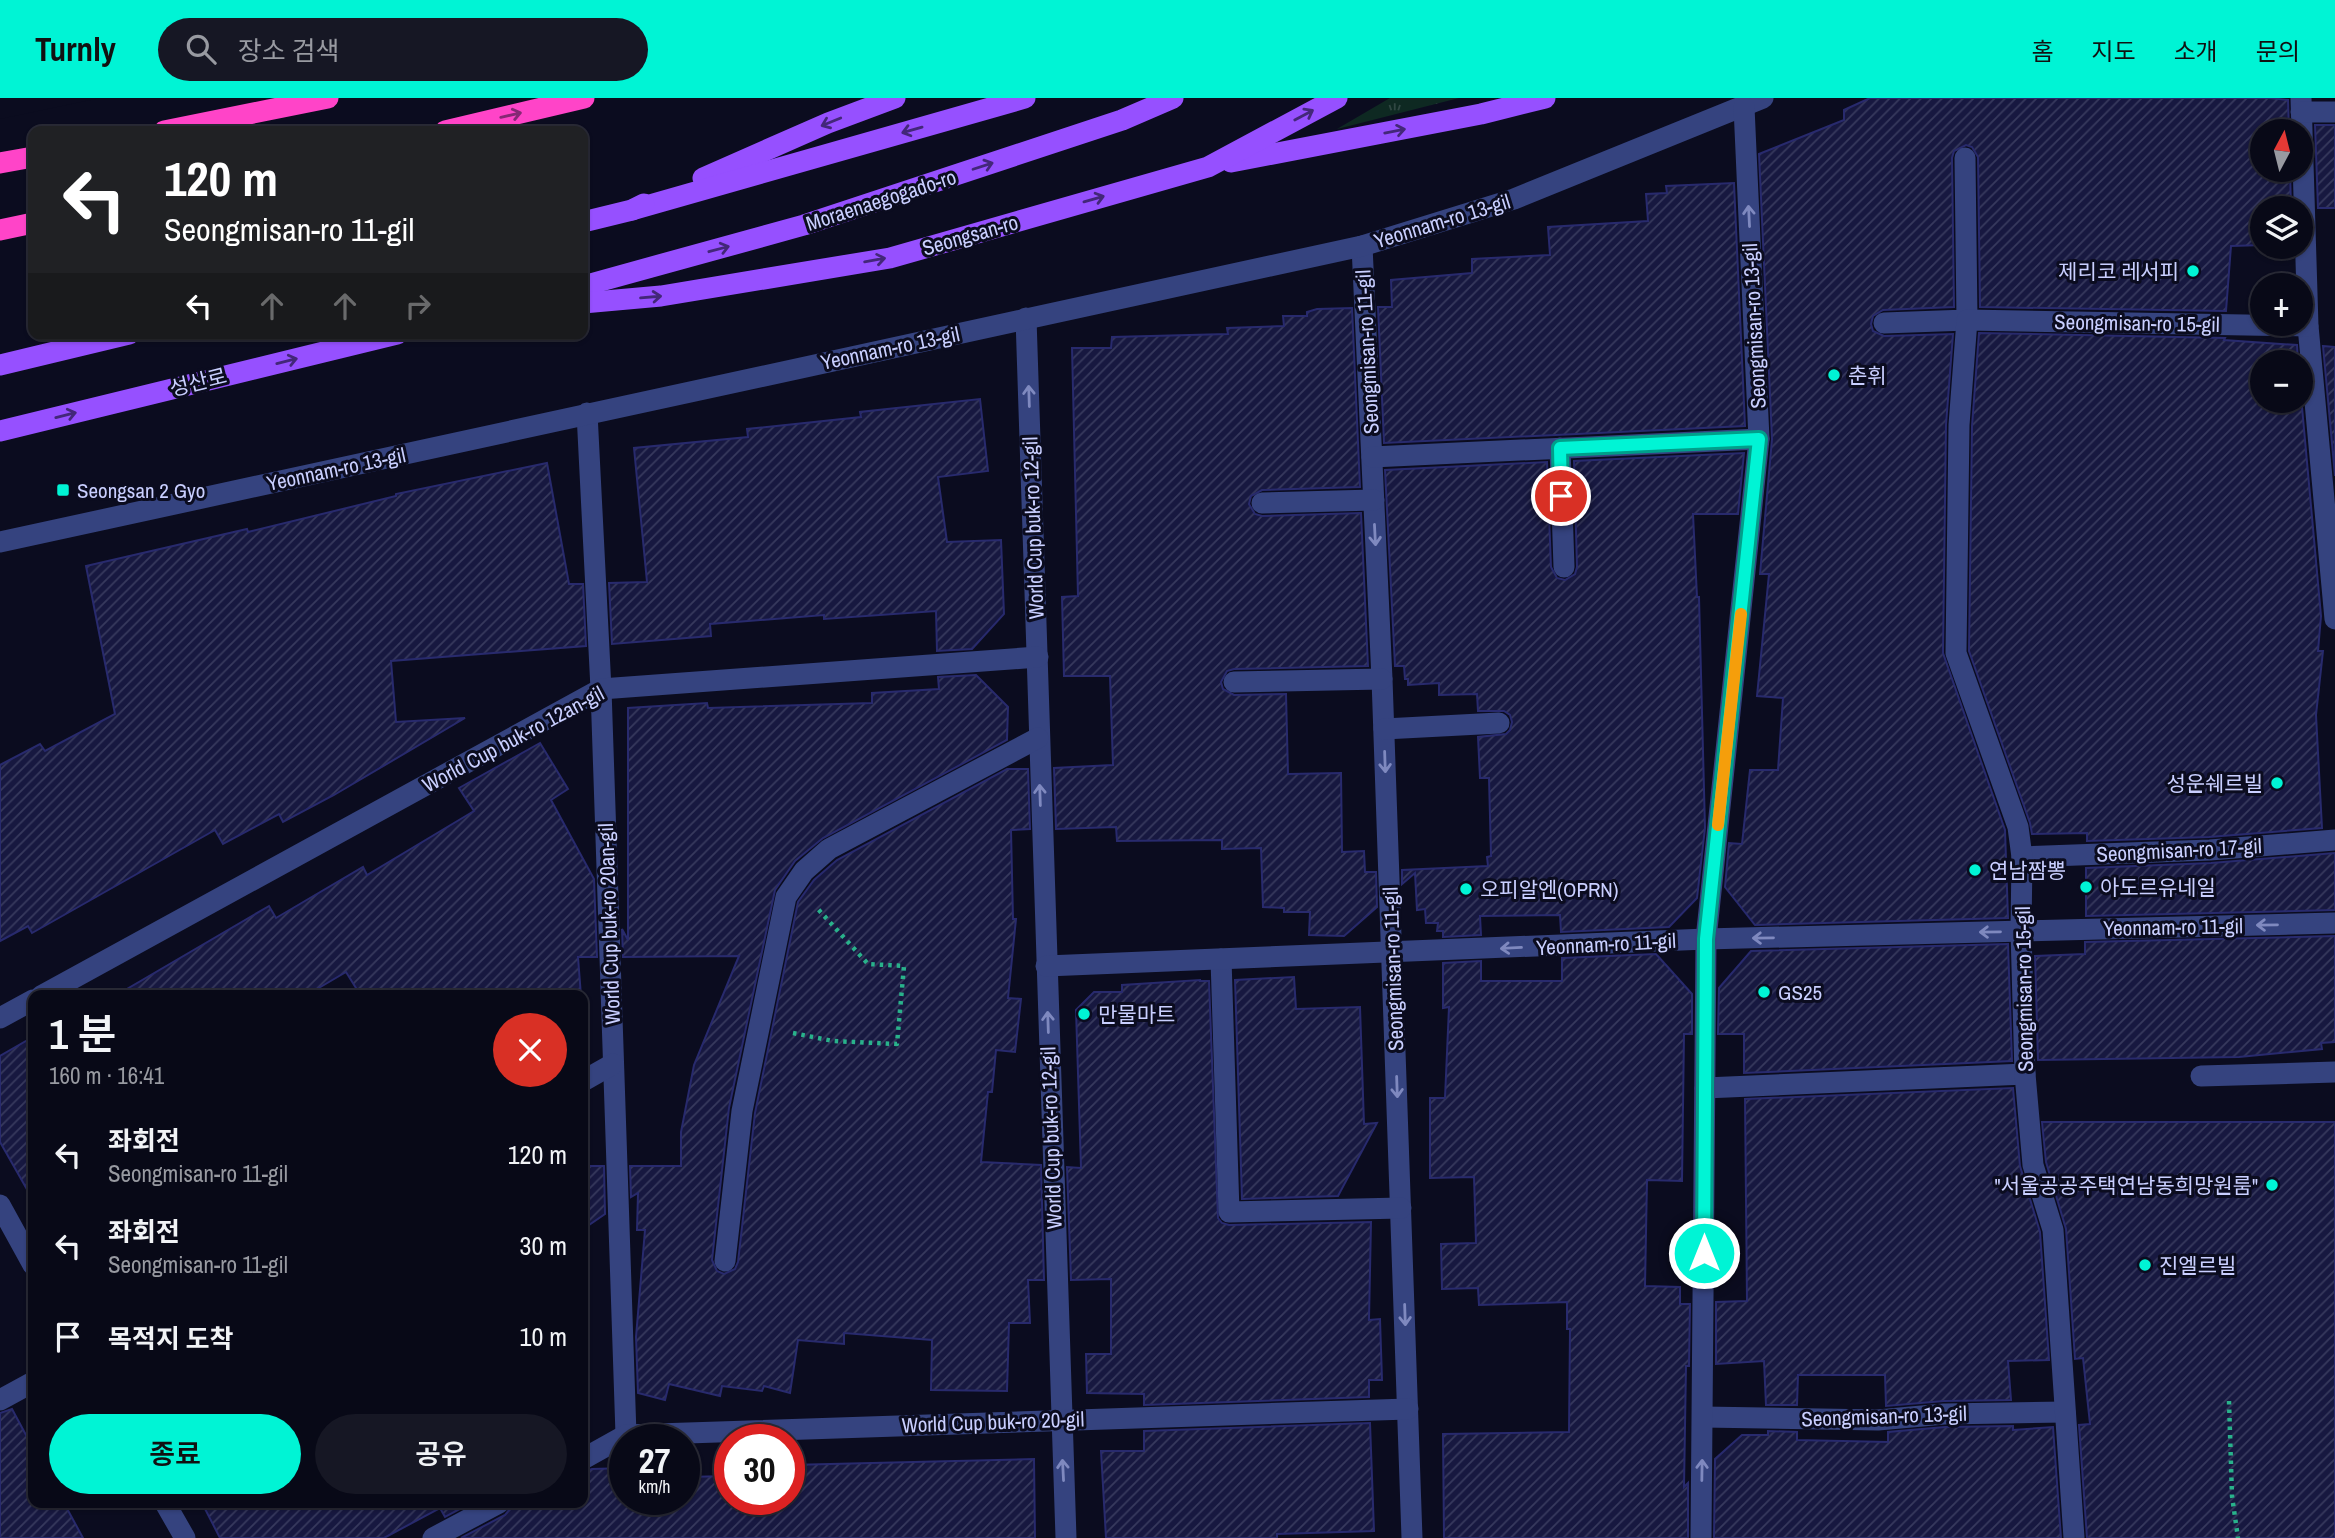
<!DOCTYPE html>
<html lang="ko">
<meta charset="utf-8">
<style>
body{margin:0;font-family:"Archivo Narrow","Noto Sans KR",sans-serif;background:#161724;color:#f1f3f6;height:100vh;display:flex;flex-direction:column;font-size:26px;white-space:nowrap}
*{box-sizing:border-box;margin:0}
p{font-size:23px;color:#989aa1}
.icon{flex:none;width:38px;height:38px;fill:none;stroke:currentColor;stroke-width:2;stroke-linecap:round;stroke-linejoin:round}
.map{position:relative;flex:1;overflow:hidden}
.drawer{position:absolute;left:28px;top:892px;width:560px;height:518px;display:flex;flex-direction:column;background:#080917;border-radius:14px;box-shadow:0 2px 5px #0004,0 0 0 2px #292a36}
.drawer>*{flex:none}
.banner{position:absolute;left:28px;top:28px;width:560px;height:214px;border-radius:14px;box-shadow:0 2px 5px #0004,0 0 0 2px #292a36;background:#202124;color:#fff;overflow:hidden}
.needle{width:46px;rotate:7deg}
.tools{position:absolute;left:2250px;top:21px;display:grid;gap:14px}
.tools a{display:grid;place-items:center;width:63px;height:63px;border-radius:50%;background:#080917;box-shadow:0 2px 5px #0004,0 0 0 2px #292a36;font-size:35px}
.speed{position:absolute;left:609px;top:1326px;display:flex;gap:14px;font-size:35px;font-weight:700;text-align:center}
.speed>*{display:grid;place-content:center;width:91px;height:91px;border-radius:50%;background:#080917;box-shadow:0 2px 5px #0004,0 0 0 2px #292a36;line-height:1}
.speed small{font-size:18px;font-weight:400}
.speed .limit{border:10px solid #d22;background:#fff;color:#111}
.pin{position:absolute;display:grid;place-items:center;width:60px;height:60px;color:#fff;margin:-30px;border:4px solid #fff;border-radius:50%;box-shadow:0 2px 7px #0007}
.me{position:absolute;width:77px;margin:-38px;rotate:0deg;stroke-linejoin:round;filter:drop-shadow(0 0 5px #0008)}
.turn{display:flex;align-items:center;gap:24px;height:147px;padding:0 21px;font-size:32px}
.turn .icon{width:91px;height:91px;stroke-width:2.5}
.turn b{display:block;font-size:49px;line-height:60px}
.lanes{display:flex;align-items:center;height:66px;padding:0 21px;background:#0003;justify-content:center;gap:35px;direction:ltr}
.lanes .off{opacity:.35}
.round{display:grid;place-items:center;flex:none;width:74px;height:74px;border-radius:37px;background:#161724}
.summary{display:flex;align-items:center;justify-content:space-between;height:119px;padding:0 21px}
h1{font-size:42px;font-weight:600;line-height:52px}
.button{display:flex;gap:14px;margin-top:auto;padding:14px 21px}
.button a{flex:1;height:80px;border-radius:42px;background:#00f4d5;color:#111;font-size:28px;font-weight:600;line-height:80px;text-align:center}
.button a+a{background:#161724;color:#f1f3f6}
ul{padding:0;list-style:none}
li{display:flex;align-items:center;gap:21px;height:91px;padding:0 21px}
li div{flex:1}
li b{display:block;font-size:26px}
li em{font-style:normal}
header{display:flex;align-items:center;gap:42px;box-sizing:border-box;height:98px;padding:0 35px;background:#00f4d5;color:#111}
header strong{font-size:33px}
nav{display:flex;gap:38px;margin-inline-start:auto;font-size:24px}
.search{width:490px;height:63px;background:#161724;display:flex;align-items:center;gap:18px;box-sizing:border-box;padding:0 24px;border-radius:38px;color:#989aa1;font-size:26px}
.map>svg:first-child{display:block}
.park{fill:url(#park-tufts)}
.pier{fill:#0b0c1f}
.building{fill:url(#building-hatch);stroke:#282a6d;stroke-width:2}
.lines{fill:none;stroke-linecap:round;stroke-linejoin:round}
.path{stroke:#29b28b;stroke-width:4.5;stroke-dasharray:3.5 5;stroke-linecap:butt}
.minor{stroke:#35437f;stroke-width:21}
.major{stroke:#9650ff;stroke-width:21}
.highway{stroke:#ff44c8;stroke-width:21}
.oneway{stroke:#852874}
.oneway2{stroke:#432779}
.oneway3{stroke:#7f89bf}
.route-casing{stroke:#009f8a;stroke-width:18}
.route{stroke:#00f4d5;stroke-width:12}
.slow{stroke:#f59e0b;stroke-width:12}
.poi-dot{fill:#00f4d5;stroke:#0b0c1f;stroke-width:2.5}
.labels{text-anchor:middle;dominant-baseline:central;stroke-width:6;stroke-linejoin:round;paint-order:stroke}
.street-label{font-size:21px;fill:#c9cfff;stroke:#0b0c1f}
.poi-label{font-size:21px;fill:#c9cfff;stroke:#0b0c1f;text-anchor:start}
</style>
<header>
<strong>Turnly</strong>
<div class="search"><svg class="icon" aria-label="search" viewBox="0 0 24 24"><circle cx="10" cy="10" r="6"/><path d="M15 15l6 6"/></svg>장소 검색</div>
<nav><a>홈</a><a>지도</a><a>소개</a><a>문의</a></nav>
</header>
<div class="map">
<svg width="2335" height="1440" viewBox="0 0 2335 1440">
<defs>
<pattern id="park-tufts" width="24" height="20" patternUnits="userSpaceOnUse" patternTransform="scale(1.75)"><rect width="24" height="20" fill="#0e2922"/><path d="M3 7l-1-3M5 7V3M7 7l1-3M15 17l-1-3M17 17v-4M19 17l1-3" fill="none" stroke="#304743"/></pattern>
<pattern id="building-hatch" width="6" height="6" patternUnits="userSpaceOnUse" patternTransform="scale(1.75)"><rect width="6" height="6" fill="#171840"/><path d="M-1 1l2-2M0 6l6-6M5 7l2-2" fill="none" stroke="#37395d"/></pattern>
</defs>
<rect width="100%" height="100%" fill="#0b0c1f"/>
<polygon class="park" points="1390,0 1459,0 1337,31"/>
<polygon class="pier" points="100,0 522,0 519,3 405,33 33,33 33,131 0,139 0,21"/>
<g class="building">
<polygon points="1870,0 2270,0 2288,2 2289,33 2263,33 2263,72 2290,72 2291,110 2263,110 2263,147 2231,148 2226,213 1980,209 1978,59 1972,49 1966,47 1954,53 1952,60 1954,209 1883,212 1873,218 1871,226 1873,233 1884,238 1953,236 1946,327 1943,555 2005,732 2008,820 1755,827 1725,789 1729,745 1742,746 1750,672 1778,672 1783,600 1757,598 1769,476 1760,476 1772,341 1759,56 1844,22 1844,12"/>
<polygon points="2315,27 2335,27 2335,110 2318,110"/>
<polygon points="1734,85 1745,328 1384,345 1378,209 1392,209 1391,182 1472,175 1472,161 1550,157 1548,129 1648,123 1646,96 1667,95 1666,88"/>
<polygon points="1352,210 1360,389 1262,392 1251,398 1249,406 1255,416 1262,418 1361,415 1368,568 1234,571 1227,573 1221,584 1223,591 1234,597 1286,596 1288,676 1341,675 1342,754 1364,753 1365,774 1376,774 1377,809 1344,838 1309,837 1310,814 1284,814 1284,810 1263,809 1261,750 1222,751 1222,742 1117,743 1116,729 1056,731 1054,670 1113,667 1110,578 1064,578 1062,499 1078,498 1072,250 1111,250 1112,239 1228,236 1227,230 1284,228 1283,218 1307,218 1307,214 1317,211"/>
<polygon points="1979,235 2225,240 2224,242 2297,247 2298,264 2263,264 2263,303 2301,303 2301,298 2321,518 2318,553 2323,553 2316,617 2322,730 2209,739 2087,743 2087,735 2032,736 2030,725 1969,553 1972,328"/>
<polygon points="2323,248 2335,249 2335,378"/>
<polygon points="980,301 988,373 938,379 947,444 1001,442 1004,516 972,551 937,553 936,513 824,521 824,517 710,526 711,538 612,546 609,485 647,484 634,350 748,339 747,331 861,319 860,314"/>
<polygon points="1744,355 1738,416 1693,416 1697,499 1699,499 1705,730 1697,800 1669,829 1561,834 1560,817 1480,818 1481,837 1443,839 1443,833 1437,833 1438,825 1426,825 1425,811 1417,812 1415,775 1402,786 1402,772 1488,768 1487,759 1491,758 1489,680 1480,680 1478,639 1506,636 1510,632 1512,624 1510,617 1504,613 1478,613 1477,596 1439,597 1439,585 1408,587 1408,581 1405,581 1404,568 1395,568 1385,372 1547,364 1551,469 1557,480 1565,482 1575,476 1577,469 1574,363"/>
<polygon points="547,365 569,486 583,486 586,548 391,563 396,624 465,620 334,697 283,724 279,716 223,746 215,732 32,835 28,828 0,843 0,667 40,646 45,653 115,616 86,468 247,431 248,434 396,398 396,396"/>
<polygon points="976,577 1008,609 1007,642 823,740 795,763 775,792 729,1010 712,1162 717,1173 724,1176 735,1171 738,1164 755,1015 798,804 814,782 837,762 1007,671 1028,671 1030,731 1011,732 1013,821 1016,821 1008,900 1021,901 1015,954 996,952 992,994 988,994 981,1064 1041,1067 1044,1182 1028,1182 1030,1225 1009,1225 1007,1293 931,1292 932,1242 844,1235 844,1246 798,1242 790,1295 764,1288 762,1293 722,1288 720,1298 669,1286 665,1302 638,1295 636,1239 645,1132 637,1132 638,1095 631,1099 630,1068 681,1068 681,1034 694,967 739,858 623,859 622,831 628,842 628,610 707,605 708,610 872,605 872,595 939,591 938,579"/>
<polygon points="540,645 568,691 551,702 594,781 597,859 578,859 581,898 361,898 346,874 305,898 115,898 269,808 276,820 363,769 367,777 474,713 459,690"/>
<polygon points="2335,755 2335,812 2086,818 2086,770 2211,765"/>
<polygon points="2335,838 2335,944 2321,945 2322,951 2239,959 2038,962 2035,858 2085,856 2085,844"/>
<polygon points="2008,846 2012,963 1744,975 1744,936 1718,936 1719,890 1751,853"/>
<polygon points="1656,856 1692,896 1692,936 1684,936 1682,1083 1647,1082 1645,1188 1680,1189 1680,1206 1690,1206 1689,1268 1686,1268 1684,1389 1688,1385 1688,1440 1444,1440 1443,1336 1569,1334 1570,1231 1567,1231 1567,1204 1479,1207 1478,1190 1442,1191 1441,1146 1476,1145 1474,1079 1430,1080 1430,1000 1445,1000 1449,909 1443,910 1443,865 1481,863 1481,883 1562,883 1562,860"/>
<polygon points="1294,879 1296,911 1360,909 1364,1026 1377,1025 1338,1098 1242,1101 1235,882"/>
<polygon points="1200,882 1200,883 1209,883 1218,1120 1222,1125 1229,1127 1371,1124 1369,1222 1380,1221 1382,1282 1369,1282 1369,1299 1144,1307 1144,1296 1087,1295 1086,1256 1111,1256 1111,1181 1071,1182 1067,1069 1081,1070 1076,912 1094,894 1122,894 1122,887"/>
<polygon points="33,939 33,1102 0,1044 0,958"/>
<polygon points="2013,990 2020,1068 2040,1134 2049,1262 2008,1263 2011,1302 1944,1303 1886,1308 1885,1277 1798,1277 1797,1307 1766,1307 1764,1263 1716,1266 1716,1204 1747,1203 1745,1001"/>
<polygon points="2042,1024 2335,1024 2335,1440 2087,1440 2079,1327 2090,1326 2083,1260 2075,1261 2066,1131 2046,1064"/>
<polygon points="583,1068 604,1068 605,1116 583,1131"/>
<polygon points="12,1311 33,1350 33,1405 64,1405 83,1440 0,1440 0,1315"/>
<polygon points="1370,1325 1374,1433 1277,1436 1277,1440 1106,1440 1101,1353 1144,1353 1144,1333"/>
<polygon points="2013,1328 2013,1332 2053,1329 2061,1440 1714,1440 1715,1361 1742,1337 1768,1337 1768,1333 1797,1334 1797,1342 1888,1344 1888,1334 1945,1329"/>
<polygon points="1034,1361 1035,1440 461,1440 505,1417 510,1411 512,1405 583,1405 583,1374 592,1371 625,1370 625,1402 684,1402 684,1379 730,1378 730,1402 789,1402 789,1367"/>
<polygon points="202,1405 471,1405 445,1419 440,1410 384,1440 220,1440"/>
</g>
<g class="lines">
<g class="path">
<polyline points="793,935 833,943 897,946 904,868 868,866 817,810"/>
<polyline points="2229,1303 2232,1398 2238,1440"/>
</g>
<g class="minor">
<polyline points="2301,0 2308,228 2335,521"/>
<polyline points="2301,14 2335,14"/>
<polyline points="1362,148 1382,581 1412,1440"/>
<polyline points="1026,220 1066,1440"/>
<polyline points="1884,225 1967,222 1965,60"/>
<polyline points="587,315 601,591 626,1337"/>
<polyline points="1560,350 1564,469"/>
<polyline points="1372,359 1759,341"/>
<polyline points="1262,405 1374,402"/>
<polyline points="0,444 1362,148 1514,101 1763,0"/>
<polyline points="1234,584 1382,581"/>
<polyline points="1384,631 1499,625"/>
<polyline points="2022,759 2210,752 2335,742"/>
<polyline points="1221,861 1229,1114 1401,1110"/>
<polyline points="1046,868 1706,841 2335,825"/>
<polyline points="41,898 601,591 1038,559"/>
<polyline points="0,920 33,902"/>
<polyline points="2201,978 2335,974"/>
<polyline points="583,983 613,966"/>
<polyline points="1705,990 2025,976"/>
<polyline points="0,1107 33,1167"/>
<polyline points="725,1163 742,1013 786,799 804,773 829,751 1038,640"/>
<polyline points="0,1302 33,1284"/>
<polyline points="1703,1319 1878,1322 1944,1316 2065,1314"/>
<polyline points="583,1361 626,1337 1408,1311"/>
<polyline points="165,1405 185,1440"/>
<polyline points="433,1440 499,1405"/>
<polyline points="1701,1440 1706,841 1759,341 1744,9"/>
<polyline points="2074,1440 2053,1132 2033,1067 2025,976 2021,833 2022,759 2018,729 1956,555 1959,327 1967,222 2308,228"/>
</g>
<g class="major">
<polyline points="1231,64 1481,16 1545,0"/>
<polyline points="703,80 828,25 895,0"/>
<polyline points="632,112 1025,0"/>
<polyline points="583,124 632,112 644,106"/>
<polyline points="583,188 804,127 1122,22 1173,0"/>
<polyline points="583,205 661,198 890,160 1208,69 1337,0"/>
<polyline points="0,267 129,236"/>
<polyline points="0,333 397,236"/>
</g>
<g class="highway">
<polyline points="164,33 328,0"/>
<polyline points="445,33 584,0"/>
<polyline points="0,65 33,59"/>
<polyline points="0,132 33,125"/>
</g>
</g>
<defs><path id="oneway-shaft" d="M-6 0H5M1.5-3L5.5 0L1.5 3" fill="none" stroke-width="1.6" stroke-linecap="round" stroke-linejoin="round" transform="scale(1.75)"/></defs>
<use class="oneway" href="#oneway-shaft" transform="translate(511 17) rotate(-13)"/>
<g class="oneway2">
<use href="#oneway-shaft" transform="translate(1304 17) rotate(-28)"/>
<use href="#oneway-shaft" transform="translate(831 24) rotate(158)"/>
<use href="#oneway-shaft" transform="translate(912 32) rotate(164)"/>
<use href="#oneway-shaft" transform="translate(1395 33) rotate(-11)"/>
<use href="#oneway-shaft" transform="translate(983 68) rotate(-18)"/>
<use href="#oneway-shaft" transform="translate(1094 101) rotate(-16)"/>
<use href="#oneway-shaft" transform="translate(719 151) rotate(-15)"/>
<use href="#oneway-shaft" transform="translate(875 162) rotate(-10)"/>
<use href="#oneway-shaft" transform="translate(651 199) rotate(-5)"/>
<use href="#oneway-shaft" transform="translate(287 263) rotate(-14)"/>
<use href="#oneway-shaft" transform="translate(66 317) rotate(-14)"/>
</g>
<g class="oneway3">
<use href="#oneway-shaft" transform="translate(1749 118) rotate(-93)"/>
<use href="#oneway-shaft" transform="translate(1029 298) rotate(-92)"/>
<use href="#oneway-shaft" transform="translate(1375 437) rotate(87)"/>
<use href="#oneway-shaft" transform="translate(1385 664) rotate(88)"/>
<use href="#oneway-shaft" transform="translate(1040 697) rotate(-92)"/>
<use href="#oneway-shaft" transform="translate(2267 827) rotate(179)"/>
<use href="#oneway-shaft" transform="translate(1990 834) rotate(179)"/>
<use href="#oneway-shaft" transform="translate(1763 840) rotate(179)"/>
<use href="#oneway-shaft" transform="translate(1511 850) rotate(177)"/>
<use href="#oneway-shaft" transform="translate(1048 924) rotate(-92)"/>
<use href="#oneway-shaft" transform="translate(1397 989) rotate(88)"/>
<use href="#oneway-shaft" transform="translate(1405 1217) rotate(88)"/>
<use href="#oneway-shaft" transform="translate(1063 1372) rotate(-93)"/>
<use href="#oneway-shaft" transform="translate(1702 1372) rotate(-89)"/>
</g>
<g class="lines">
<g class="route-casing">
<polyline id="route" points="1561,398 1560,350 1759,341 1706,841 1704,1155"/>
</g>
<use href="#route" class="route"/>
<polyline class="slow" points="1718,727 1741,516"/>
</g>
<g class="poi-dot">
<circle cx="2193" cy="173" r="7"/>
<circle cx="1834" cy="277" r="7"/>
<rect x="56" y="385" width="14" height="14" rx="3.5"/>
<circle cx="2277" cy="685" r="7"/>
<circle cx="1975" cy="772" r="7"/>
<circle cx="2086" cy="789" r="7"/>
<circle cx="1466" cy="791" r="7"/>
<circle cx="1764" cy="894" r="7"/>
<circle cx="1084" cy="916" r="7"/>
<circle cx="2272" cy="1087" r="7"/>
<circle cx="2145" cy="1167" r="7"/>
</g>
<g class="labels">
<g class="street-label">
<text transform="translate(881 102) rotate(-18)">Moraenaegogado-ro</text>
<text transform="translate(1442 123) rotate(-17)">Yeonnam-ro 13-gil</text>
<text transform="translate(970 137) rotate(-16)">Seongsan-ro</text>
<text transform="translate(2137 225) rotate(1)">Seongmisan-ro 15-gil</text>
<text transform="translate(1754 228) rotate(-93)">Seongmisan-ro 13-gil</text>
<text transform="translate(890 250) rotate(-12)">Yeonnam-ro 13-gil</text>
<text transform="translate(1367 254) rotate(-93)">Seongmisan-ro 11-gil</text>
<text transform="translate(198 284) rotate(-14)">성산로</text>
<text transform="translate(336 371) rotate(-12)">Yeonnam-ro 13-gil</text>
<text transform="translate(1033 430) rotate(-92)">World Cup buk-ro 12-gil</text>
<text transform="translate(513 641) rotate(-28)">World Cup buk-ro 12an-gil</text>
<text transform="translate(2179 752) rotate(-3)">Seongmisan-ro 17-gil</text>
<text transform="translate(609 826) rotate(-92)">World Cup buk-ro 20an-gil</text>
<text transform="translate(2173 829) rotate(-1)">Yeonnam-ro 11-gil</text>
<text transform="translate(1606 846) rotate(-3)">Yeonnam-ro 11-gil</text>
<text transform="translate(1393 871) rotate(-92)">Seongmisan-ro 11-gil</text>
<text transform="translate(2024 891) rotate(-91)">Seongmisan-ro 15-gil</text>
<text transform="translate(1051 1040) rotate(-92)">World Cup buk-ro 12-gil</text>
<text transform="translate(1884 1318) rotate(-2)">Seongmisan-ro 13-gil</text>
<text transform="translate(993 1324) rotate(-2)">World Cup buk-ro 20-gil</text>
</g>
<g class="poi-label">
<text x="2179" y="173" text-anchor="end">제리코 레서피</text>
<text x="1848" y="277">춘휘</text>
<text x="77" y="392">Seongsan 2 Gyo</text>
<text x="2263" y="685" text-anchor="end">성운쉐르빌</text>
<text x="1989" y="772">연남짬뽕</text>
<text x="2100" y="789">아도르유네일</text>
<text x="1480" y="791">오피알엔(OPRN)</text>
<text x="1778" y="894">GS25</text>
<text x="1098" y="916">만물마트</text>
<text x="2258" y="1087" text-anchor="end">"서울공공주택연남동희망원룸"</text>
<text x="2159" y="1167">진엘르빌</text>
</g>
</g>
</svg>
<div class="tools">
<a><svg class="needle" viewBox="-14 -14 28 28"><path d="M0-13l5 13h-10z" fill="#e53935"/><path d="M0 13l5-13h-10z" fill="#989aa1"/></svg></a>
<a><svg class="icon" aria-label="layers" viewBox="0 0 24 24"><path d="M12 4l9 5-9 5-9-5zM3 14l9 5 9-5"/></svg></a>
<a>+</a>
<a>−</a>
</div>
<div class="speed"><div>27<small>km/h</small></div><div class="limit">30</div></div>
<div class="pin" style="left:1561px;top:398px;background:#d93025"><svg class="icon" aria-label="arrive" viewBox="0 0 24 24"><path d="M6 21V4h12l-3 4 3 4H6"/></svg></div>
<svg class="me" style="left:1704px;top:1155px" viewBox="-20 -20 40 40"><circle r="17" fill="#00f4d5" stroke="#fff" stroke-width="3"/><path d="M0-11L8 9 0 5-8 9z" fill="#fff"/></svg>
<div class="banner">
<div class="turn"><svg class="icon" aria-label="left" viewBox="0 0 24 24"><path d="M17 20v-9H6M10 6l-5 5 5 5"/></svg><div><b>120 m</b>Seongmisan-ro 11-gil</div></div>
<div class="lanes"><svg class="icon" aria-label="left" viewBox="0 0 24 24"><path d="M17 20v-9H6M10 6l-5 5 5 5"/></svg><svg class="icon off" aria-label="ahead" viewBox="0 0 24 24"><path d="M12 20V5M6 11l6-6 6 6"/></svg><svg class="icon off" aria-label="ahead" viewBox="0 0 24 24"><path d="M12 20V5M6 11l6-6 6 6"/></svg><svg class="icon off" aria-label="right" viewBox="0 0 24 24"><path d="M7 20v-9h11M14 6l5 5-5 5"/></svg></div>
</div>
<section class="drawer">
<div class="summary"><div><h1>1 분</h1><p>160 m · 16:41</p></div><a class="round" style="background:#d93025;color:#fff"><svg class="icon" aria-label="close" viewBox="0 0 24 24"><path d="M6 6l12 12M18 6L6 18"/></svg></a></div>
<ul>
<li><svg class="icon" aria-label="left" viewBox="0 0 24 24"><path d="M17 20v-9H6M10 6l-5 5 5 5"/></svg><div><b>좌회전</b><p>Seongmisan-ro 11-gil</p></div><em>120 m</em></li>
<li><svg class="icon" aria-label="left" viewBox="0 0 24 24"><path d="M17 20v-9H6M10 6l-5 5 5 5"/></svg><div><b>좌회전</b><p>Seongmisan-ro 11-gil</p></div><em>30 m</em></li>
<li><svg class="icon" aria-label="arrive" viewBox="0 0 24 24"><path d="M6 21V4h12l-3 4 3 4H6"/></svg><div><b>목적지 도착</b></div><em>10 m</em></li>
</ul>
<div class="button"><a>종료</a><a>공유</a></div>
</section>
</div>
